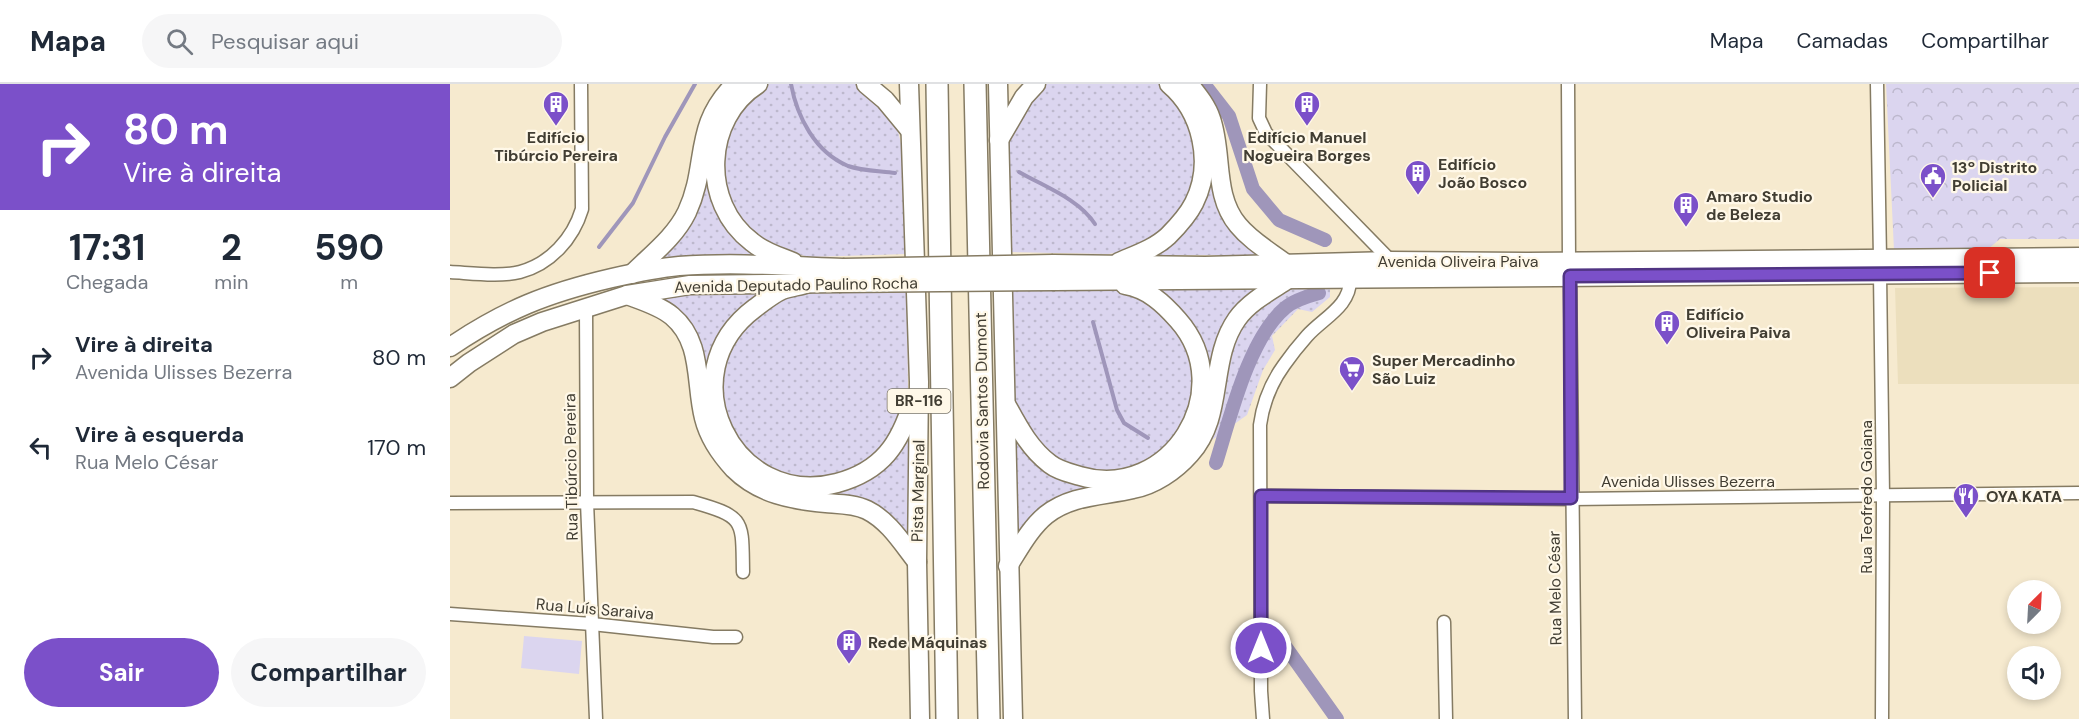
<!DOCTYPE html>
<html lang="pt">
<meta charset="utf-8">
<style>
body{margin:0;font-family:"DM Sans",sans-serif;background:#f6f6f7;color:#1f2937;height:100vh;display:flex;flex-direction:column;font-size:22px;white-space:nowrap}
*{box-sizing:border-box;margin:0}
p{font-size:20px;color:#747a83}
.icon{flex:none;width:33px;height:33px;fill:none;stroke:currentColor;stroke-width:2;stroke-linecap:round;stroke-linejoin:round}
.map{position:relative;flex:1;overflow:hidden}
.sheet{display:flex;flex-direction:column;background:#fff;width:450px}
.sheet>*{flex:none}
.hud{background:#7b50c9;color:#fff;overflow:hidden}
.needle{width:39px;rotate:24deg}
.controls{position:absolute;left:1557px;top:496px;display:grid;gap:12px}
.controls a{display:grid;place-items:center;width:54px;height:54px;border-radius:50%;background:#fff;box-shadow:0 3px 9px #0003;font-size:30px}
.pin{position:absolute;display:grid;place-items:center;width:51px;height:51px;color:#fff;margin:-26px;border-radius:12px;box-shadow:0 3px 9px #0006}
.me{position:absolute;width:66px;margin:-33px;rotate:0deg;stroke-linejoin:round;filter:drop-shadow(0 0 4px #0008)}
.turn{display:flex;align-items:center;gap:21px;height:126px;padding:0 24px;font-size:27px}
.turn .icon{width:78px;height:78px;stroke-width:2.5}
.turn b{display:block;font-size:42px;line-height:51px}
.eta{display:flex;justify-content:space-evenly;align-items:center;height:102px;text-align:center}
.eta b{font-size:36px;font-weight:700;line-height:42px}
.action{display:flex;gap:12px;margin-top:auto;padding:12px 24px}
.action a{flex:1;height:69px;border-radius:36px;background:#7b50c9;color:#fff;font-size:24px;font-weight:700;line-height:69px;text-align:center}
.action a+a{background:#f6f6f7;color:#1f2937}
ul{padding:0;list-style:none}
li{display:flex;align-items:center;gap:18px;height:90px;padding:0 24px}
li div{flex:1}
li b{display:block;font-size:22px}
li em{font-style:normal}
header{display:flex;align-items:center;gap:36px;box-sizing:border-box;height:84px;padding:0 30px;background:#fff;border-bottom:2px solid #e0e1e3}
header strong{font-size:28px}
nav{display:flex;gap:33px;margin-inline-start:auto;font-size:21px}
.search{width:420px;height:54px;background:#f6f6f7;display:flex;align-items:center;gap:15px;box-sizing:border-box;padding:0 21px;border-radius:33px;color:#747a83;font-size:22px}
main{display:flex;flex:1;min-height:0}
.map>svg:first-child{display:block}
.built{fill:#ecdfbd}
.grass{fill:url(#grass-dots)}
.forest{fill:url(#forest-crowns)}
.pitch{fill:#dbd5ef}
.lines{fill:none;stroke-linecap:round;stroke-linejoin:round}
.stream{stroke:#9f96ba;stroke-width:4}
.canal{stroke:#9f96ba;stroke-width:14}
.street-casing{stroke:#857b63;stroke-width:15}
.primary-casing{stroke:#857b63;stroke-width:21}
.highway-casing{stroke:#857b63;stroke-width:24}
.street{stroke:#fff;stroke-width:12}
.primary{stroke:#fff;stroke-width:18}
.highway{stroke:#fff;stroke-width:21}
.primary-bridge-casing{stroke:#857b63;stroke-width:21;stroke-linecap:butt}
.primary-bridge{stroke:#fff;stroke-width:18}
.route-casing{stroke:#503483;stroke-width:15}
.route{stroke:#7b50c9;stroke-width:10}
.labels{text-anchor:middle;dominant-baseline:central;stroke-width:4.5;stroke-linejoin:round;paint-order:stroke}
.shield{fill:#fff8e8;stroke:#7a7569;stroke-width:1.5}
.shield-label{font-size:15px;font-weight:bold;fill:#413d32}
.poi-label{font-size:16px;font-weight:bold;fill:#413d32;stroke:#fff8e8;text-anchor:start}
.street-label{font-size:16px;fill:#413d32;stroke:#fff8e8}
</style>
<header>
<strong>Mapa</strong>
<div class="search"><svg class="icon" aria-label="search" viewBox="0 0 24 24"><circle cx="10" cy="10" r="6"/><path d="M15 15l6 6"/></svg>Pesquisar aqui</div>
<nav><a>Mapa</a><a>Camadas</a><a>Compartilhar</a></nav>
</header>
<main>
<section class="sheet">
<div class="hud">
<div class="turn"><svg class="icon" aria-label="right" viewBox="0 0 24 24"><path d="M7 20v-9h11M14 6l5 5-5 5"/></svg><div><b>80 m</b>Vire à direita</div></div>
</div>
<div class="eta">
<div><b>17:31</b><p>Chegada</p></div>
<div><b>2</b><p>min</p></div>
<div><b>590</b><p>m</p></div>
</div>
<ul>
<li><svg class="icon" aria-label="right" viewBox="0 0 24 24"><path d="M7 20v-9h11M14 6l5 5-5 5"/></svg><div><b>Vire à direita</b><p>Avenida Ulisses Bezerra</p></div><em>80 m</em></li>
<li><svg class="icon" aria-label="left" viewBox="0 0 24 24"><path d="M17 20v-9H6M10 6l-5 5 5 5"/></svg><div><b>Vire à esquerda</b><p>Rua Melo César</p></div><em>170 m</em></li>
</ul>
<div class="action"><a>Sair</a><a>Compartilhar</a></div>
</section>
<div class="map">
<svg width="1629" height="635" viewBox="0 0 1629 635">
<defs>
<pattern id="grass-dots" width="8" height="8" patternUnits="userSpaceOnUse" patternTransform="scale(1.5)"><rect width="8" height="8" fill="#dbd5ef"/><path d="M2 2h.1M6 6h.1" fill="none" stroke="#bdb8cd" stroke-width="1.8" stroke-linecap="round"/></pattern>
<pattern id="forest-crowns" width="20" height="18" patternUnits="userSpaceOnUse" patternTransform="scale(1.5)"><rect width="20" height="18" fill="#dbd5ef"/><path d="M2 6a3 3 0 1 1 6 0M12 15a3 3 0 1 1 6 0" fill="none" stroke="#bdb8cd"/></pattern>
</defs>
<rect width="100%" height="100%" fill="#f6eacf"/>
<polygon class="built" points="1629,203 1629,300 1448,300 1445,204"/>
<g class="grass">
<polygon points="290,0 297,0 258,82 315,173 201,177 221,160"/>
<polygon points="318,0 406,0 442,33 448,47 455,77 458,170 359,173 330,166 317,160 284,129 270,82 279,42 307,6"/>
<polygon points="593,0 710,0 719,6 729,19 747,63 745,94 734,124 701,157 672,168 658,170 559,168 555,68 562,41"/>
<polygon points="741,9 765,106 814,171 699,171 749,119"/>
<polygon points="880,201 880,213 862,228 848,225 822,252 825,266 813,286 797,331 755,361 775,272 793,235 828,208 843,204"/>
<path d="M816,202C788,219 768,244 763,277C758,309 759,341 735,367C718,385 698,398 673,403C639,409 618,404 588,429C577,438 570,450 563,462L562,347C573,361 584,376 600,386C614,395 632,399 648,400C731,404 785,315 743,243C733,226 715,215 699,204Z"/>
<polygon points="457,205 458,310 435,365 398,391 366,397 334,392 305,377 284,353 271,323 273,274 307,226 349,208"/>
<polygon points="558,206 675,207 702,218 739,262 746,292 743,322 725,356 682,386 651,389 622,384 596,369 564,321"/>
<path d="M278,207H314C155,315 364,507 459,347L461,460C412,381 339,437 286,380C273,366 261,347 257,329C252,309 256,289 252,269C246,243 228,223 203,213Z"/>
</g>
<polygon class="forest" points="1436,0 1629,0 1629,155 1550,155 1538,165 1444,166"/>
<polygon class="pitch" points="74,552 132,557 129,590 71,584"/>
<g class="lines">
<g class="stream">
<path d="M341,0C347,33 365,68 398,82C412,87 431,87 445,89"/>
<path d="M569,88C595,103 629,115 645,140"/>
<polyline points="149,163 183,119 215,53 245,0"/>
<polyline points="643,238 667,326 674,339 698,354"/>
</g>
<g class="canal">
<polyline points="754,0 779,32 803,105 829,136 875,156"/>
<path d="M766,379C780,334 799,254 835,224C844,216 858,212 869,209"/>
<polyline points="830,555 887,635"/>
</g>
<g class="street-casing">
<g id="street">
<polyline points="810,0 809,34 816,49 941,177"/>
<polyline points="1118,0 1119,177"/>
<polyline points="1427,0 1430,174"/>
<path d="M0,188C20,189 50,193 70,188C100,180 123,155 132,125L131,0"/>
<polyline points="1430,190 1433,412 1432,635"/>
<polyline points="1120,192 1125,635"/>
<polyline points="136,225 137,418 146,635"/>
<polyline points="811,412 1121,415 1629,409"/>
<path d="M0,419L243,418C296,433 292,436 293,488"/>
<polyline points="0,530 142,540 263,553 286,553"/>
<polyline points="994,538 996,635"/>
<path d="M813,635L811,607L810,341C813,319 821,299 834,281C841,271 849,261 857,252C873,234 901,222 900,195"/>
</g>
</g>
<g class="primary-casing">
<g id="primary">
<path d="M308,0C254,34 250,119 302,158C314,168 328,172 343,178"/>
<polyline points="416,0 435,16 459,45"/>
<polyline points="459,0 469,298 467,478 470,635"/>
<polyline points="548,0 563,635"/>
<path d="M739,0C747,10 757,22 761,35C773,70 763,111 788,141C801,157 819,167 835,179"/>
<polyline points="549,56 574,13 586,0"/>
<path d="M669,178C685,171 704,165 718,152C728,142 738,131 744,119C764,79 752,28 719,0"/>
<polyline points="603,180 755,182 941,177 1078,178 1629,173"/>
<path d="M182,190C201,171 225,153 237,128C259,81 242,42 285,0"/>
<polyline points="605,197 1629,189"/>
<path d="M359,199C350,202 340,203 332,206C323,210 313,218 305,224C216,290 283,426 387,399C432,387 450,360 463,317"/>
<path d="M177,211C193,217 210,222 222,232C253,258 245,299 254,334C259,354 270,370 284,385C309,410 342,416 376,419C389,420 405,420 417,426C439,437 452,459 467,478"/>
<path d="M0,263C55,226 97,209 162,194C184,189 207,184 229,182C283,178 339,182 393,184"/>
<polyline points="0,294 19,279 64,250 92,238 177,211 240,201 389,199"/>
<path d="M557,322C569,344 580,365 600,380C609,387 620,389 630,392C720,418 790,306 728,236C713,219 698,205 675,201"/>
<path d="M558,482C569,465 580,444 596,431C621,411 653,412 683,405C704,401 725,387 740,370C775,332 758,276 787,235C799,218 820,207 837,196"/>
</g>
</g>
<g class="highway-casing">
<g id="highway">
<polyline points="487,0 497,635"/>
<polyline points="525,0 539,635"/>
</g>
</g>
<use href="#street" class="street"/>
<use href="#primary" class="primary"/>
<use href="#highway" class="highway"/>
<g class="primary-bridge-casing">
<g id="primary-bridge">
<polyline points="393,184 603,180"/>
<polyline points="389,199 605,197"/>
</g>
</g>
<use href="#primary-bridge" class="primary-bridge"/>
</g>
<g class="lines">
<g class="route-casing">
<polyline id="route" points="811,564 811,412 1121,414 1120,192 1540,189"/>
</g>
<use href="#route" class="route"/>
</g>
<defs>
<g id="building-pin" transform="scale(1.35)"><path d="M0 17L-7.5 6A9.5 9.5 0 1 1 7.5 6Z" fill="#7b50c9" stroke="#fff8e8"/><path d="M-4-6H4V6H1V3H-1V6H-4ZM-2.5-4.3h1.7v1.8h-1.7ZM.8-4.3h1.7v1.8H.8ZM-2.5-1h1.7V.8h-1.7ZM.8-1h1.7V.8H.8Z" fill="#fff"/></g>
<g id="civic-pin" transform="scale(1.35)"><path d="M0 17L-7.5 6A9.5 9.5 0 1 1 7.5 6Z" fill="#7b50c9" stroke="#fff8e8"/><path d="M-.6-6.5H3V-4.5H.6V-3L4-1V1h2V6H-6V1h2V-1L-.6-3ZM-1.2 2.5V6h2.4V2.5Z" fill="#fff"/></g>
<g id="supermarket-pin" transform="scale(1.35)"><path d="M0 17L-7.5 6A9.5 9.5 0 1 1 7.5 6Z" fill="#7b50c9" stroke="#fff8e8"/><path d="M-6-5.5h2.5l.6 2H6L4.5 2H-2.5L-4.4-4H-6ZM-1.5 3.2a1.3 1.3 0 1 0 .1 0ZM3 3.2a1.3 1.3 0 1 0 .1 0Z" fill="#fff"/></g>
<g id="restaurant-pin" transform="scale(1.35)"><path d="M0 17L-7.5 6A9.5 9.5 0 1 1 7.5 6Z" fill="#7b50c9" stroke="#fff8e8"/><path d="M-5-6h1v4h1v-4h1v4h1v-4h1v5L-1.5 .5V6h-2V.5L-5-1ZM5-6V6H3V1.5H1.5Q1.5-4 5-6Z" fill="#fff"/></g>
</defs>
<g fill-rule="evenodd">
<use href="#building-pin" x="106" y="20"/>
<use href="#building-pin" x="857" y="20"/>
<use href="#building-pin" x="968" y="89"/>
<use href="#civic-pin" x="1483" y="92"/>
<use href="#building-pin" x="1236" y="121"/>
<use href="#building-pin" x="1217" y="239"/>
<use href="#supermarket-pin" x="902" y="285"/>
<use href="#restaurant-pin" x="1516" y="412"/>
<use href="#building-pin" x="399" y="558"/>
</g>
<g class="labels">
<rect class="shield" x="437.5" y="305" width="63" height="24" rx="4.5"/>
<g class="shield-label">
<text x="469" y="317">BR-116</text>
</g>
<g class="poi-label">
<text x="106" y="53" text-anchor="middle">Edifício<tspan x="106" dy="18">Tibúrcio Pereira</tspan></text>
<text x="857" y="53" text-anchor="middle">Edifício Manuel<tspan x="857" dy="18">Nogueira Borges</tspan></text>
<text x="988" y="80">Edifício<tspan x="988" dy="18">João Bosco</tspan></text>
<text x="1502" y="83">13º Distrito<tspan x="1502" dy="18">Policial</tspan></text>
<text x="1256" y="112">Amaro Studio<tspan x="1256" dy="18">de Beleza</tspan></text>
<text x="1236" y="230">Edifício<tspan x="1236" dy="18">Oliveira Paiva</tspan></text>
<text x="922" y="276">Super Mercadinho<tspan x="922" dy="18">São Luiz</tspan></text>
<text x="1536" y="412">OYA KATA</text>
<text x="418" y="558">Rede Máquinas</text>
</g>
<g class="street-label">
<text x="1008" y="177">Avenida Oliveira Paiva</text>
<text transform="translate(346 201) rotate(-1)">Avenida Deputado Paulino Rocha</text>
<text transform="translate(532 317) rotate(-91)">Rodovia Santos Dumont</text>
<text transform="translate(121 383) rotate(-91)">Rua Tibúrcio Pereira</text>
<text x="1238" y="397">Avenida Ulisses Bezerra</text>
<text transform="translate(468 407) rotate(-89)">Pista Marginal</text>
<text transform="translate(1416 413) rotate(-90)">Rua Teofredo Goiana</text>
<text transform="translate(1105 504) rotate(-91)">Rua Melo César</text>
<text transform="translate(145 525) rotate(5)">Rua Luís Saraiva</text>
</g>
</g>
</svg>
<div class="controls">
<a><svg class="needle" viewBox="-14 -14 28 28"><path d="M0-13l5 13h-10z" fill="#e53935"/><path d="M0 13l5-13h-10z" fill="#747a83"/></svg></a>
<a><svg class="icon" aria-label="sound" viewBox="0 0 24 24"><path d="M4 9h4l5-4v14l-5-4H4zM17 9q2 3 0 6"/></svg></a>
</div>
<div class="pin" style="left:1540px;top:189px;background:#d93025"><svg class="icon" aria-label="arrive" viewBox="0 0 24 24"><path d="M6 21V4h12l-3 4 3 4H6"/></svg></div>
<svg class="me" style="left:811px;top:564px" viewBox="-20 -20 40 40"><circle r="17" fill="#7b50c9" stroke="#fff" stroke-width="3"/><path d="M0-11L8 9 0 5-8 9z" fill="#fff"/></svg>
</div>
</main>
